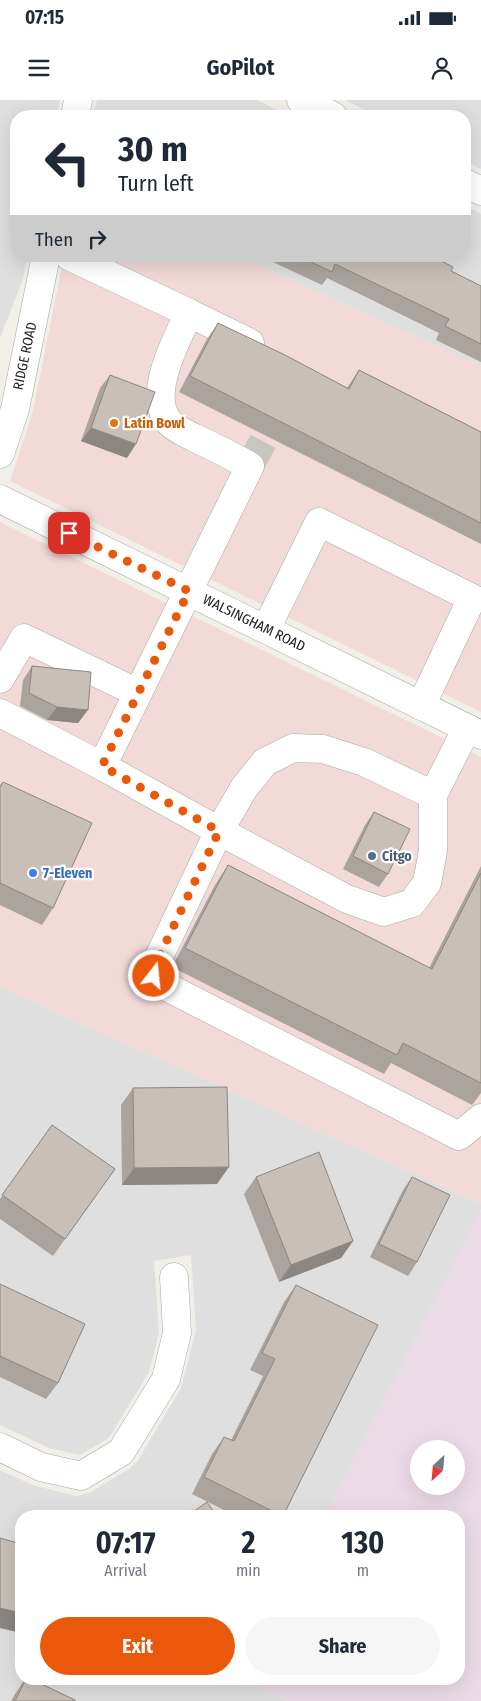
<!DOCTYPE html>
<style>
body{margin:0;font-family:"Fira Sans Condensed",sans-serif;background:#f6f6f7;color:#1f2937;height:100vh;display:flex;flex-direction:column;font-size:19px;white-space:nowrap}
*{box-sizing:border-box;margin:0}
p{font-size:16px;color:#747a83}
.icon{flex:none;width:28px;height:28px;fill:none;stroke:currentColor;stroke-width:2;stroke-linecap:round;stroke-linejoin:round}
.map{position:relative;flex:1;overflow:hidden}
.side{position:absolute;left:15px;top:1410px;width:450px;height:175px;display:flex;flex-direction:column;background:#fff;border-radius:20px;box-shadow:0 5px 20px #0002}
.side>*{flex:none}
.banner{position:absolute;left:10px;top:10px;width:461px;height:152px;border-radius:20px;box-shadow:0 5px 20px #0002;background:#fff;color:#1f2937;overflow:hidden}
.needle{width:32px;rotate:206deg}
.buttons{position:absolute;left:410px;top:1340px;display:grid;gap:10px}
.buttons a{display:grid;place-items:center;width:55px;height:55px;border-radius:50%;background:#fff;box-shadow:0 5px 20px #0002;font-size:25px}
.pin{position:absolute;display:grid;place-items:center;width:42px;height:42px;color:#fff;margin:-21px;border-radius:10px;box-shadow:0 2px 8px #0006}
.me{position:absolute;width:55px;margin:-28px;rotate:16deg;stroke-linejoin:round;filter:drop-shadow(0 0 4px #0008)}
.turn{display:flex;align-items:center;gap:18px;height:105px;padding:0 25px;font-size:22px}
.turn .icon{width:65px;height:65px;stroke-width:2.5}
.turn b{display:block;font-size:35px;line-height:42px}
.then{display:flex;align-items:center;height:48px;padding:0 25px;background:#0003;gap:10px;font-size:19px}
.eta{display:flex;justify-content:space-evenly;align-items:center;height:85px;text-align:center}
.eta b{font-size:30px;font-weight:700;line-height:35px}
.primary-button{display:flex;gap:10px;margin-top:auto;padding:10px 25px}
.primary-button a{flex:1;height:58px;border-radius:30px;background:#ea580c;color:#fff;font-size:20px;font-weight:700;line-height:58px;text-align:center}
.primary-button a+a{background:#f6f6f7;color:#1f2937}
.status{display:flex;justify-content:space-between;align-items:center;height:35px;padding:0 25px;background:#fff;direction:ltr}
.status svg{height:14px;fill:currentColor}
header{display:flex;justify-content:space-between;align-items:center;height:65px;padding:0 25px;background:#fff;font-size:22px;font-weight:700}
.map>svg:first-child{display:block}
.residential{fill:#e0dfdf}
.commercial{fill:#f2dad9}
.industrial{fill:#ebdbe8;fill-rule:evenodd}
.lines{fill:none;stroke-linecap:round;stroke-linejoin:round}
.minor-tunnel{stroke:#c8c6c1;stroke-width:28;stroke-dasharray:28 14;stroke-linecap:butt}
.minor-casing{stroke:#a9a9a9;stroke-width:29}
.minor{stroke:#fff;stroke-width:28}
.wall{fill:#aba49e}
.shaded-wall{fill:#8b8681}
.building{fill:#c7bfb8;stroke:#8b8681}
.route{stroke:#ea580c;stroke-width:9;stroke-dasharray:0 16.2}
.food-dot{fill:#e8710a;stroke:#fff;stroke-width:2}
.service-dot{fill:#5c6f8a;stroke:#fff;stroke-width:2}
.shop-dot{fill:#3f7fe0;stroke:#fff;stroke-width:2}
.labels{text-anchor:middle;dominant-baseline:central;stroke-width:4.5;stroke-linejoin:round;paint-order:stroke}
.street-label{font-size:14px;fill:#222;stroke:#fff}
.food-label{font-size:14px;font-weight:bold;fill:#c56008;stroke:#fff;text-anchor:start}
.service-label{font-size:14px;font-weight:bold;fill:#4e5e75;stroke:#fff;text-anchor:start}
.shop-label{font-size:14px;font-weight:bold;fill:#366cbe;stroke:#fff;text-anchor:start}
</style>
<div class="status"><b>07:15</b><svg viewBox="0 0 49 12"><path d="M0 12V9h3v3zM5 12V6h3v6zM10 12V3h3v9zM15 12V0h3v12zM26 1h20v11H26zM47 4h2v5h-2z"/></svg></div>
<header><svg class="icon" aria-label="menu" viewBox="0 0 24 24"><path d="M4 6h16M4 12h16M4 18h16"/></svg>GoPilot<svg class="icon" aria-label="person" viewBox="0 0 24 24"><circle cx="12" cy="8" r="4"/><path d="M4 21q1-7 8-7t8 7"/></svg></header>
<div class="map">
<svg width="481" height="1601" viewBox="0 0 481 1601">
<rect width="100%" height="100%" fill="#f2efe9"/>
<g class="residential">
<polygon points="0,0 60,0 56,16 16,16 16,156 27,156 23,179 0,238"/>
<polygon points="97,0 257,0 289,16 93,16"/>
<polygon points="345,0 481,0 481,69 465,61 465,16 377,16"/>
<polygon points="465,106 481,114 481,266 238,156 465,156"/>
<polygon points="0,887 481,1104 481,1110 326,1416 21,1416 21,1579 246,1579 286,1601 0,1601 0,1370 32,1385 76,1396 89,1393 129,1369 137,1362 181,1288 196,1230 191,1155 154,1161 159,1233 149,1272 109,1338 80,1355 49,1348 0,1325"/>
</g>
<g class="commercial">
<polygon points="64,156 238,156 481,266 481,612 10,381 33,311"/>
<polygon points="0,422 481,657 481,1104 0,887"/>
</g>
<path class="industrial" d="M481,1110V1601H286L246,1579H459V1416H326ZM419,1349H456V1386H419Z"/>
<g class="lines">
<polyline class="minor-tunnel" points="250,366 283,303"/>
<g class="minor-casing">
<g id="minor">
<polyline points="301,0 333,16"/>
<polyline points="75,16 78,0"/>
<polyline points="465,83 481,91"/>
<polyline points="189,213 250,243"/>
<polyline points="0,354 15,309 46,156"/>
<polyline points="0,399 481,635"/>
<polyline points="266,529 319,422 472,498 421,606"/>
<polyline points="0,579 24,538 138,593"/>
<path d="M0,613L102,666L250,366C232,356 214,347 195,338C187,334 175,329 169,322C146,295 177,239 189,213L69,156"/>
<polyline points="467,628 433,695 364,662 323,649 293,648 265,662 244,688 219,731 156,863 155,876 163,885 459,1036 481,1018"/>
<polyline points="102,666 219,731 347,799 384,812 412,803 427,783 433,751 433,695"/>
<polyline points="0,1347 41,1367 81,1376 121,1352 166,1279 177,1233 174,1177"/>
</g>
</g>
<use href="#minor" class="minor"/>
</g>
<g class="wall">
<polygon points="260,156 431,156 451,171 481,186 481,262 436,240 439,233 327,178 322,185"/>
<polygon points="218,223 347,288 359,270 481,332 481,444 179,292 207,239"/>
<polygon points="110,275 127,358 81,341 100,288"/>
<polygon points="32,566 78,623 47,620 20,606 23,580"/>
<polygon points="3,682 53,808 42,825 0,805 0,685"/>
<polygon points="374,712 388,774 379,787 343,769 365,725"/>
<polygon points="228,765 429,868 481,766 481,993 472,1005 391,963 384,974 172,867 215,785"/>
<polygon points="133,988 217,1084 122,1085 121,1005"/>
<polygon points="52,1025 115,1069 53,1156 0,1119 0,1099"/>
<polygon points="256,1077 353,1141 341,1158 279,1182 244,1094"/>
<polygon points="412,1077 417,1162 408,1176 370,1157 403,1090"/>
<polygon points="0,1184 58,1283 46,1299 0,1277"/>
<polygon points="296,1185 283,1416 236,1416 192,1394 212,1354 224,1337 231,1340 263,1276 250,1270 284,1202"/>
<polygon points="25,1579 31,1579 75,1601 11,1601 15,1594"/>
</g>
<g class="shaded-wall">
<polygon points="91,328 136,344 127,358 81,341"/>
<polygon points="57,607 88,610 78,623 47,620"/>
<polygon points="229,1067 217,1084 122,1085 134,1068"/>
<polygon points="353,1141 341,1158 279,1182 291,1165"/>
<polygon points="0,1508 21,1513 21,1533 0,1528"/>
</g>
<g class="building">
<polygon points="299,156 431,156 453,167 451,171 481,186 481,244 445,226 449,219 335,164 332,172"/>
<polygon points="218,223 285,255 349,289 359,270 481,332 481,423 190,276"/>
<polygon points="110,275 155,292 136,344 91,328"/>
<polygon points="32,566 91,572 88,610 57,607 29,593"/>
<polygon points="3,682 92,723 53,808 0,783 0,687"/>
<polygon points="374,712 410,729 388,774 353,756"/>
<polygon points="228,765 432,869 481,773 481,983 403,943 397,955 185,848"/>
<polygon points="227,987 229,1067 134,1068 133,988"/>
<polygon points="52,1025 115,1069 65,1139 2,1095"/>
<polygon points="319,1052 353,1141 291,1165 256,1077"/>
<polygon points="412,1077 450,1095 417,1162 379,1144"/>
<polygon points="0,1184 85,1224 58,1283 0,1256"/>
<polygon points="296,1185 378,1225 283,1416 282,1416 204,1377 224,1337 234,1341 275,1259 262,1253"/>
<polygon points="207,1402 217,1416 187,1416"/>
<polygon points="0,1438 21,1444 21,1513 0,1508"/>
<polygon points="26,1579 31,1579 75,1600 75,1601 15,1601"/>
</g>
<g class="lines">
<polyline class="route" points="69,433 189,491 102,666 219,731 156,863 154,876"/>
</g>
<circle class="food-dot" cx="114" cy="323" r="5"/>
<circle class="service-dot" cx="372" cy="756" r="5"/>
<circle class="shop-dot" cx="33" cy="773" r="5"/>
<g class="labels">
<g class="street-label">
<text transform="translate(25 256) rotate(-78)">RIDGE ROAD</text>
<text transform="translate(254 523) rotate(26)">WALSINGHAM ROAD</text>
</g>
<g class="food-label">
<text x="124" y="323">Latin Bowl</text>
</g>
<g class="service-label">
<text x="382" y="756">Citgo</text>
</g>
<g class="shop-label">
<text x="43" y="773">7-Eleven</text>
</g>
</g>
</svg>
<div class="buttons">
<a><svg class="needle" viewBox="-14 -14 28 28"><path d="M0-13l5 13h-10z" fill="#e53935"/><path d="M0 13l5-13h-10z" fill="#747a83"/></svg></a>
</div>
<div class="pin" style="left:69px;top:433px;background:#d93025"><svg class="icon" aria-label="arrive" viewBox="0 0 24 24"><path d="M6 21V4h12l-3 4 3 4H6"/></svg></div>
<svg class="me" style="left:154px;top:876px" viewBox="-20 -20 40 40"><circle r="17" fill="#ea580c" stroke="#fff" stroke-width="3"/><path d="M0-11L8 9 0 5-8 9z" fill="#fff"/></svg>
<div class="banner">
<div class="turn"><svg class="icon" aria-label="left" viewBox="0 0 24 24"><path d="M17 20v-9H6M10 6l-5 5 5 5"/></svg><div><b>30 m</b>Turn left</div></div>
<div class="then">Then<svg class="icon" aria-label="right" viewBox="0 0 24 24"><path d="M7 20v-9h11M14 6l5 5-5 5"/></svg></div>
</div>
<section class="side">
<div class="eta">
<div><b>07:17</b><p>Arrival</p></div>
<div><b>2</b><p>min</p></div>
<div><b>130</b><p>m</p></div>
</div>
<div class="primary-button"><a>Exit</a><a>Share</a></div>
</section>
</div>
